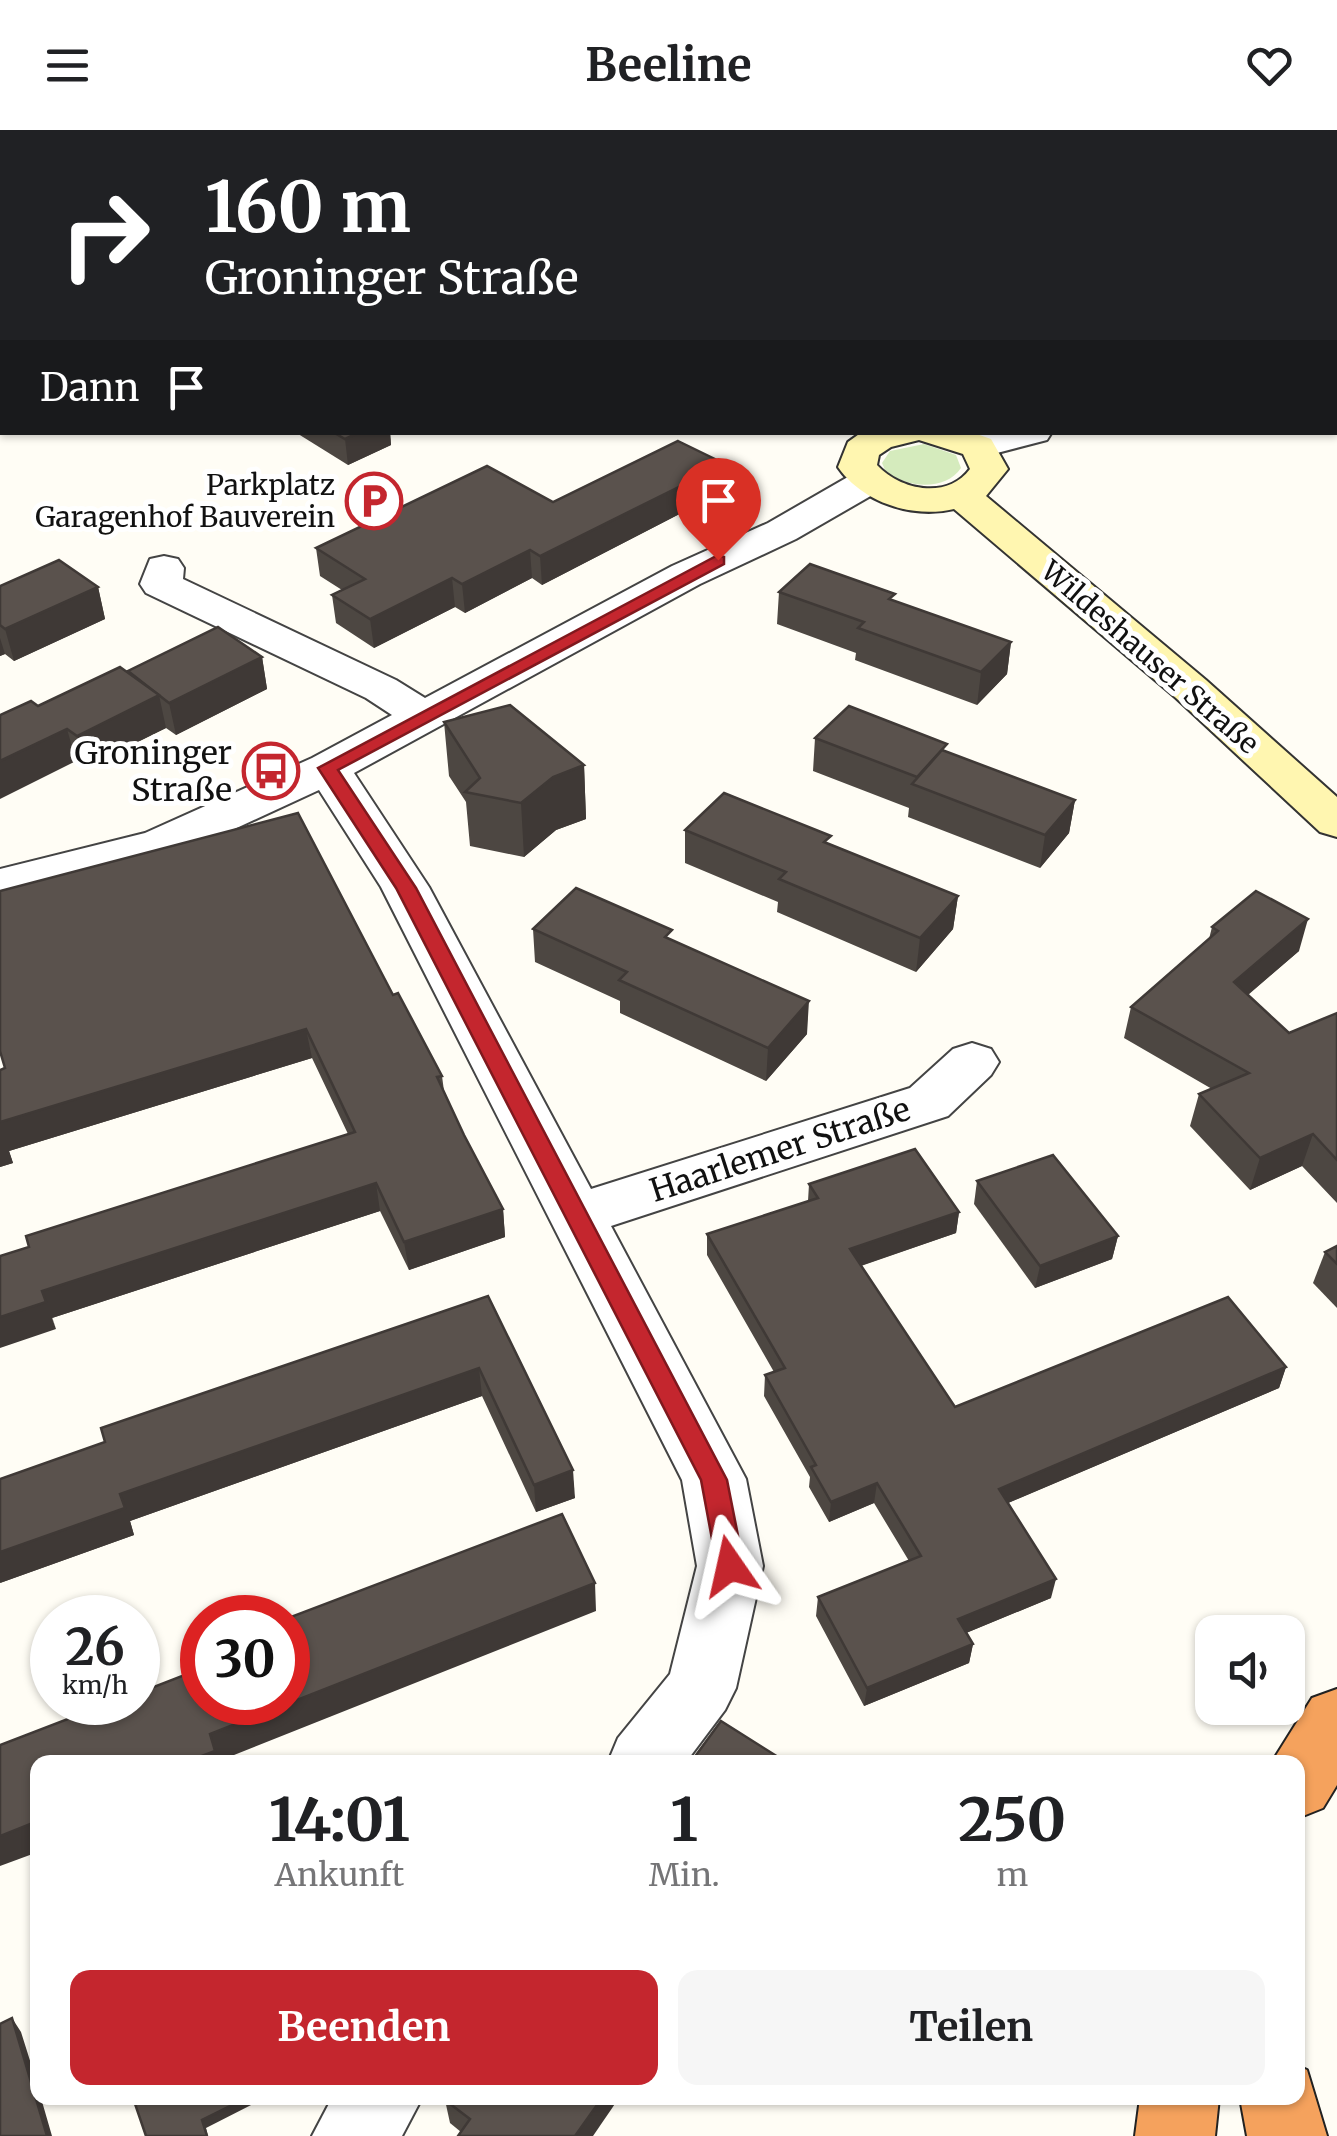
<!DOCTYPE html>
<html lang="de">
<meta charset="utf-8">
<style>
body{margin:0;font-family:Merriweather,serif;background:#f6f6f6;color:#202124;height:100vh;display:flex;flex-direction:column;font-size:38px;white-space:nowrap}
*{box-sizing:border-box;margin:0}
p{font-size:32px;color:#757577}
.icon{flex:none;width:55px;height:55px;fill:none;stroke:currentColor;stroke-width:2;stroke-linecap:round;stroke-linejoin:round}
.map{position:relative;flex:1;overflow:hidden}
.drawer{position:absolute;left:30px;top:1625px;width:1275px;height:350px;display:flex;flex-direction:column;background:#fff;border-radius:20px;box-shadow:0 2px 8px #0004}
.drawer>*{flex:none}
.banner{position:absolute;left:0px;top:0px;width:1338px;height:305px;box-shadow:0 2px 8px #0004;background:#202124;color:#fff;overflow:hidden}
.buttons{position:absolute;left:1195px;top:1485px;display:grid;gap:20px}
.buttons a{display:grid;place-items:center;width:110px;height:110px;border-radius:20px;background:#fff;box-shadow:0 2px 8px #0004;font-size:50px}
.speed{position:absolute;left:30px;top:1465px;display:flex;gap:20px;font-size:50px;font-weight:700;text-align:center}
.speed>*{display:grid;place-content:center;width:130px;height:130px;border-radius:50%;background:#fff;box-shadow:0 2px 8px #0004;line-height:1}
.speed small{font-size:25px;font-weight:400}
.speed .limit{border:15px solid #d22;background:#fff;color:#111}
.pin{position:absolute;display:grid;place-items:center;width:85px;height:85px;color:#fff;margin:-102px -42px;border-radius:50% 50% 50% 0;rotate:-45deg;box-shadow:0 0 10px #0007}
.pin .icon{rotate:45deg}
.me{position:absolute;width:110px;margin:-55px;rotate:349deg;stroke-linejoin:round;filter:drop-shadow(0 0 8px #0008)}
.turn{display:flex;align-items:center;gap:35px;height:210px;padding:0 40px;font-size:45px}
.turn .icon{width:130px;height:130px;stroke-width:2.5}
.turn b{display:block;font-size:70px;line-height:85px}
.then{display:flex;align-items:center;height:95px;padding:0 40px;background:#0003;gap:20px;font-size:38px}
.eta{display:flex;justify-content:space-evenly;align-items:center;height:170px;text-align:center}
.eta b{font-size:60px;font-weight:700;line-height:70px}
.button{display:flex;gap:20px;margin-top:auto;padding:20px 40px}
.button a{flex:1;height:115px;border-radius:20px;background:#c4262e;color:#fff;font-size:40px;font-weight:700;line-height:115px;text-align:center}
.button a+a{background:#f6f6f6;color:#202124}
header{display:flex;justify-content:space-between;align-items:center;height:130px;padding:0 40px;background:#fff;font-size:45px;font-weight:700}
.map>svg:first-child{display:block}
.green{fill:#d5ebbd}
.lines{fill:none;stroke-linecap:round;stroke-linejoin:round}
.street-casing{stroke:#444;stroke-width:4}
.secondary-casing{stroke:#333;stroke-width:4}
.highway-casing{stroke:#222;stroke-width:4}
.street{fill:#fff;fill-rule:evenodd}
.secondary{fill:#fff6b0;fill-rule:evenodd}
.highway{fill:#f5a25d;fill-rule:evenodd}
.wall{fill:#4d4742}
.shaded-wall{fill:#3f3936}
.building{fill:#5a524d;stroke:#3f3936;stroke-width:2.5}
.route{fill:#c4262e;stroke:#7f191e;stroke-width:2.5}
.labels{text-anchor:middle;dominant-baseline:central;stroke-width:10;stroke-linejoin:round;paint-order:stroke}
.far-poi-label{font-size:28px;fill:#111;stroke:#fff;text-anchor:end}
.far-street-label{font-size:28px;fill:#111;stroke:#fff}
.poi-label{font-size:32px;fill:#111;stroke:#fff;text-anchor:end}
.street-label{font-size:32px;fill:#111;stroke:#fff}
</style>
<header><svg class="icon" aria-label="menu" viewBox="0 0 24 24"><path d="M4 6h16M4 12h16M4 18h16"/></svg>Beeline<svg class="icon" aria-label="heart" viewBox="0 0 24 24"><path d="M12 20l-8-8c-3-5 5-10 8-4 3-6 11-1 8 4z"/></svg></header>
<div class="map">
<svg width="1337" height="2006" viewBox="0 0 1337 2006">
<rect width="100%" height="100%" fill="#fffdf5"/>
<path class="green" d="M924,314L956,325L961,338C945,362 904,358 885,340L882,333L890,321Z"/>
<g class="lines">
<g class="street-casing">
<g id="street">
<rect x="1335" y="230" width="2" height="22"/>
<polygon points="989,302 1052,302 1047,310 978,328 965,325 959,317 965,309"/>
<polygon points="867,340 881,344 886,352 881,360 796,409 700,454 354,643 429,757 591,1059 910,958 953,919 972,913 991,919 999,932 991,945 948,986 611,1096 746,1349 763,1436 736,1558 725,1580 686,1632 608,1632 618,1608 670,1544 697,1436 682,1350 381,757 319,660 178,725 0,771 0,739 145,703 312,628 392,585 366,568 146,463 140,454 150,429 164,426 178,429 184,438 183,449 396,550 425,568 672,436 768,393 853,344"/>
<polygon points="332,1968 422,1968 402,2006 312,2006"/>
</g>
</g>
<g class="secondary-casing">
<g id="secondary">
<polygon points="236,0 269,0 271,2 238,2"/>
<path d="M862,302H971L991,309L1008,339L986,366L1206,550L1337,667V707L1320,702L1176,568L954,379C912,389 862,372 838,337L848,312ZM919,310L963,324L970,339C947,370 900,360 877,335L879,325L891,317Z"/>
</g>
</g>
<g class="highway-casing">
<g id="highway">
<polygon points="1337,1559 1337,1655 1323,1678 1298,1688 1298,1632 1272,1632 1312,1568"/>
<polygon points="1298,1936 1307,1940 1327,2006 1247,2006 1240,1968 1298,1968"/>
<polygon points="1140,1968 1219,1968 1215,2006 1135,2006"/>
</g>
</g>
<use href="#street" class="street"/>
<use href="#secondary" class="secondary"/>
<use href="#highway" class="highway"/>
</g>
<g class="wall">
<polygon points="1335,2 1337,65 1335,66 1335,71 1337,72 1337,168 1335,167"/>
<polygon points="295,302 390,302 391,315 348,335"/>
<polygon points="725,334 724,361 542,455 532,448 465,483 455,477 374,518 336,493 332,465 342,460 320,446 316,418 553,372"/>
<polygon points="0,456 98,457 105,489 14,531 5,524 0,526"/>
<polygon points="779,462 894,471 1011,512 1007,544 977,575 855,530 856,523 777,494"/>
<polygon points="262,527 267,559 176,605 166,598 85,638 76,631 38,576 128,543"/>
<polygon points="444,592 584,635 586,689 556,700 524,727 470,716 466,672 449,646"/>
<polygon points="815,608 946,622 1075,670 1069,703 1040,738 908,687 909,678 813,641"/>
<polygon points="685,700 830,714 958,766 953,799 916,842 777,782 778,772 685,733"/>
<polygon points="1212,797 1299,821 1248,865 1289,903 1337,883 1337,1073 1302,1036 1250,1060 1190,996 1199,964 1212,959 1124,908 1131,877 1209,809"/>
<polygon points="533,799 672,810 807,904 766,951 620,883 620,871 535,832"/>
<polygon points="393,865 442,946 444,961 464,1005 503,1079 505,1107 409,1140 380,1081 52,1188 56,1199 29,1117 348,1004 312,928 9,1021 13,1033 0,1037 5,938"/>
<polygon points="977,1051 1118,1106 1112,1129 1035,1158 974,1074"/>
<polygon points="809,1054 959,1082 956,1103 861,1136 955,1277 1286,1237 1279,1258 1008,1373 1051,1468 966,1503 973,1514 969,1533 864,1576 816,1486 818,1467 909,1431 874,1373 829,1392 809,1357 810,1347 764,1266 765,1245 774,1242 707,1125 707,1104 808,1071"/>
<polygon points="1337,1116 1337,1178 1313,1153 1325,1122"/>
<polygon points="488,1166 575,1368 536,1382 482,1266 130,1391 134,1405 0,1453 105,1312"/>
<polygon points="445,1970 593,2006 461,2002 450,1993"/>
</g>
<g class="shaded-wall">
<polygon points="531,0 555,0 555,2 527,2"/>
<polygon points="360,302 390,302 391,315 348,335 345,309"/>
<polygon points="725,334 724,361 542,455 540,426"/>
<polygon points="530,420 532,448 465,483 462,454"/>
<polygon points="452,448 455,477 374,518 370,489"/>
<polygon points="98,457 105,489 14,531 5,499"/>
<polygon points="0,508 5,524 0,526"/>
<polygon points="1011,512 1007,544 977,575 981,542"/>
<polygon points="262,527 267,559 176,605 169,573"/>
<polygon points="159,565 166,598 85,638 77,606"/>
<polygon points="67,599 76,631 0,669 0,631"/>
<polygon points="584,635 586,689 556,700 524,727 521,673 553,647"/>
<polygon points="1075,670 1069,703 1040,738 1045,705"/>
<polygon points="958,766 953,799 916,842 920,808"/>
<polygon points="1308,789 1299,821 1225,884 1234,852"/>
<polygon points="809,871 807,904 766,951 768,918"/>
<polygon points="306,899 312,928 9,1021 13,1033 0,1037 0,992"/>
<polygon points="1313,1004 1302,1036 1250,1060 1260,1028"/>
<polygon points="376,1053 380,1081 52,1188 56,1199 0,1218 0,1187 42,1161"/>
<polygon points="503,1079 505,1107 409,1140 404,1112"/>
<polygon points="959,1082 956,1103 848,1140 850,1119"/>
<polygon points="1118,1106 1112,1129 1035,1158 1040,1136"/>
<polygon points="1286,1237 1279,1258 994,1379 999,1359"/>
<polygon points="479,1238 482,1266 130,1391 134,1405 0,1453 0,1422 120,1364"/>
<polygon points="573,1340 575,1368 536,1382 534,1355"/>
<polygon points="877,1353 874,1373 829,1392 831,1372"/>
<polygon points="1056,1449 1051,1468 954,1508 958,1489"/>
<polygon points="595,1453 596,1481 219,1631 220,1632 186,1632 210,1604"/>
<polygon points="973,1514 969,1533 864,1576 867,1558"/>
<polygon points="38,1691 38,1722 0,1736 0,1706"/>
<polygon points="12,1888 21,1902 38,1956 38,1968 41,1968 52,2006 47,2006"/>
<polygon points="246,1968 260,1968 261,1970 206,1998 208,2006 207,2006 202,1990"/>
<polygon points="602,1968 619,1968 593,2006 575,2006"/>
</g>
<g class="building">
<polygon points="393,0 531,0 527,2 405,2"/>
<polygon points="818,0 1337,0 1337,51 1335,52 1335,71 1337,72 1337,150 1335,149 1335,2 815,2"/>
<polygon points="333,302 360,302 345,309"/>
<polygon points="678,311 725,334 540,426 530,420 462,454 452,448 370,489 332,465 365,449 316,418 487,336 553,372"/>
<polygon points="59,430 98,457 5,499 0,495 0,456"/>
<polygon points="810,434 895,464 889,469 1011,512 981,542 858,498 864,492 779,462"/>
<polygon points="218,497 262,527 169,573 128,541"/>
<polygon points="120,537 159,565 77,606 67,599 0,631 0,585 31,571 38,576"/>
<polygon points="510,575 584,635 553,647 521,673 465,662 480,648 444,592"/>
<polygon points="849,576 947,614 917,647 815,608"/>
<polygon points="942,620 1075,670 1045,705 912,654"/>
<polygon points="724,663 831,706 824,712 958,766 920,808 779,749 786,742 685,700"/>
<polygon points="298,683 393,865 398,863 442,946 437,947 464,1005 503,1079 404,1112 376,1053 42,1161 46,1172 0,1187 0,1126 29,1117 26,1106 355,1002 306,899 0,992 0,940 5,938 0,921 0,761"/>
<polygon points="576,758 672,800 665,807 809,871 768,918 619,850 627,842 533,799"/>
<polygon points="1256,761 1308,789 1234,852 1289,903 1337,883 1337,1030 1313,1004 1260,1028 1199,964 1249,943 1131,877 1218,801 1212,797"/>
<polygon points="915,1019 959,1082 850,1119 955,1277 1228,1167 1286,1237 999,1359 1056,1449 958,1489 973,1514 867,1558 818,1467 921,1426 877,1353 831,1372 811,1337 816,1335 765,1245 785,1238 707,1104 818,1068 809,1054"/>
<polygon points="1053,1025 1118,1106 1040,1136 977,1051"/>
<polygon points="1337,1116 1337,1134 1325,1122"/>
<polygon points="488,1166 573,1340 534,1355 479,1238 120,1364 125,1378 0,1422 0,1349 105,1312 101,1298"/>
<polygon points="562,1384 595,1453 210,1604 215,1621 186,1632 38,1632 38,1691 0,1706 0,1615 112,1572 138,1572 138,1563 190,1543 186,1526 202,1520 202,1572 288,1572 288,1488"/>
<polygon points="721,1591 786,1632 691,1632"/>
<polygon points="12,1888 47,2006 0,2006 0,1894"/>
<polygon points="133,1968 246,1968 202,1990 207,2006 146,2006"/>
<polygon points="447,1968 602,1968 575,2006 458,2006 470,1989 445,1970"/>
</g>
<polygon class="route" points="718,425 724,427 724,434 338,640 416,758 727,1350 744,1436 740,1445 730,1448 721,1445 717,1436 701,1350 396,758 318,638"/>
<defs>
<g id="parking-ring" transform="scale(2.875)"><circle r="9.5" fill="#fff" stroke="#c4262e" stroke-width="1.5"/><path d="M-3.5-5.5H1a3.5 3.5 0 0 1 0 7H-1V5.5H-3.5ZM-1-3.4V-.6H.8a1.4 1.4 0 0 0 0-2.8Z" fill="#c4262e"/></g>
<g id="bus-ring" transform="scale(2.875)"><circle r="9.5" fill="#fff" stroke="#c4262e" stroke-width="1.5"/><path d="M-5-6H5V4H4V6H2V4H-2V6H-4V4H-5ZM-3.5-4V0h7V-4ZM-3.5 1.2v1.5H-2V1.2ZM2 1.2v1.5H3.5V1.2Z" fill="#c4262e"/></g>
</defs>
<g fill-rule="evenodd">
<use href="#parking-ring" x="374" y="371"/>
<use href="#bus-ring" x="271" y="641"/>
</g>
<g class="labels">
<g class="far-poi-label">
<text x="335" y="355">Parkplatz<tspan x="335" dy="32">Garagenhof Bauverein</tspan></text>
</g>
<g class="far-street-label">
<text transform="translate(1150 527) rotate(41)">Wildeshauser Straße</text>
</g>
<g class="poi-label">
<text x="232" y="623">Groninger<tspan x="232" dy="37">Straße</tspan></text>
</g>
<g class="street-label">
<text transform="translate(780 1020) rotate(-18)">Haarlemer Straße</text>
</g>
</g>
</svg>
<div class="buttons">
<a><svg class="icon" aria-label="sound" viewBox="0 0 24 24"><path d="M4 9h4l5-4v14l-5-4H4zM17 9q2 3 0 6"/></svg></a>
</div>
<div class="speed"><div>26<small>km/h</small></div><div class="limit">30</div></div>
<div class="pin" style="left:718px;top:430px;background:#d93025"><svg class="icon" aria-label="arrive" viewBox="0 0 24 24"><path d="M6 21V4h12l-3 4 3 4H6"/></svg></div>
<svg class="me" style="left:730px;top:1436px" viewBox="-20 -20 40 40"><path d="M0-17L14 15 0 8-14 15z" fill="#c4262e" stroke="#fff" stroke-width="4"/></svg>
<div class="banner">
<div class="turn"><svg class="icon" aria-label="right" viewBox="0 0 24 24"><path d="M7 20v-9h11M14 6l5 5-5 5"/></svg><div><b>160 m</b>Groninger Straße</div></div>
<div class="then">Dann<svg class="icon" aria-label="arrive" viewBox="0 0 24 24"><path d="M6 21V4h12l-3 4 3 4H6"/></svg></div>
</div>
<section class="drawer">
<div class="eta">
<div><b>14:01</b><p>Ankunft</p></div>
<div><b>1</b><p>Min.</p></div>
<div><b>250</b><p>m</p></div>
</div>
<div class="button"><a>Beenden</a><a>Teilen</a></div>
</section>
</div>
